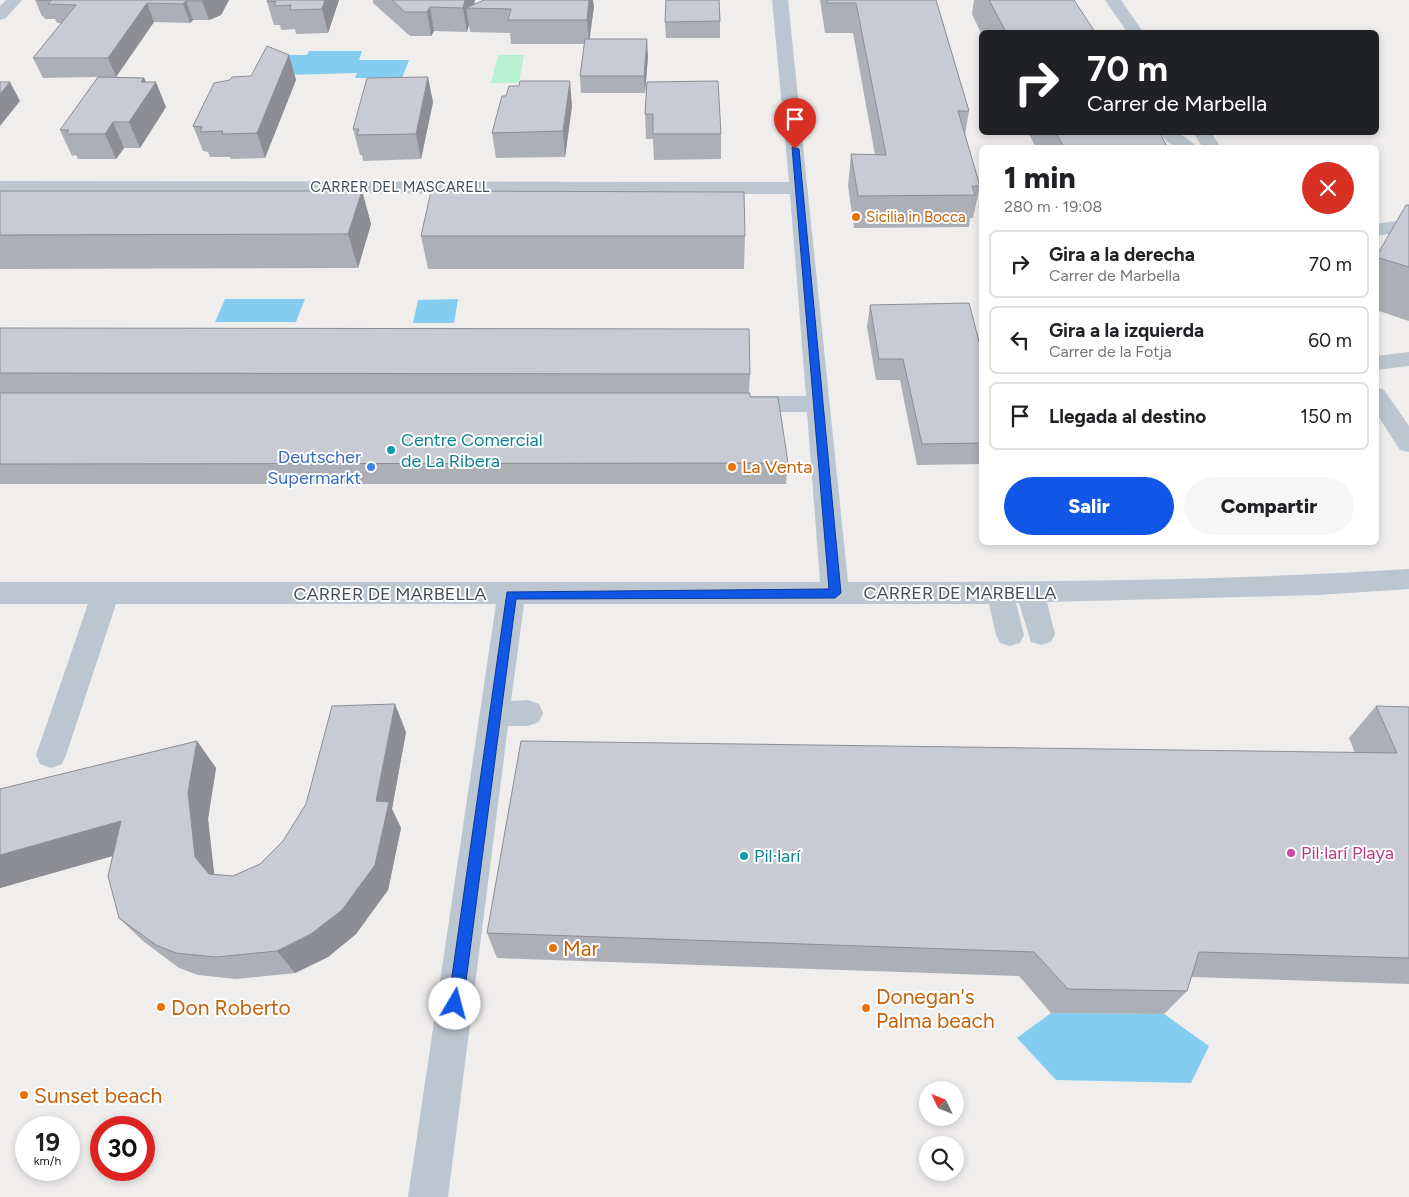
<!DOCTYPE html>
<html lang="es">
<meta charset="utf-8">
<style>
body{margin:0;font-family:Figtree,sans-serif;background:#f6f6f6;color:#202124;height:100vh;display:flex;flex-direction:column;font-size:19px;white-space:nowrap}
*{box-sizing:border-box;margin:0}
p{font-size:16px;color:#757577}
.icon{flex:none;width:28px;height:28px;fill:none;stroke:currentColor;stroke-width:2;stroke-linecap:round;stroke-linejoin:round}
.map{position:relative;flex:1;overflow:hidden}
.sheet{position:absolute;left:979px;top:145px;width:400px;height:400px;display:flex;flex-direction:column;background:#fff;border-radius:8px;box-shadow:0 2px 8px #0003}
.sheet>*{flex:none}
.banner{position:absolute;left:979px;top:30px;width:400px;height:105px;border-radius:8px;box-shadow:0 2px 8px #0003;background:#202124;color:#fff;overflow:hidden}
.needle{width:32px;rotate:313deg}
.fabs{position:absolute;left:919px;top:1081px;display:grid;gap:10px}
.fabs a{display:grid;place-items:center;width:45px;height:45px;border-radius:50%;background:#fff;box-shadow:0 2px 8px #0003;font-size:25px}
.speed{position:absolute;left:15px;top:1116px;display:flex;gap:10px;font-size:25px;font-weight:700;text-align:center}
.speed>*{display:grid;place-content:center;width:65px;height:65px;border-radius:50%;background:#fff;box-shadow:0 2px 8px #0003;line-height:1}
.speed small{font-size:12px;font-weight:400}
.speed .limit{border:8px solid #d22;background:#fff;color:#111}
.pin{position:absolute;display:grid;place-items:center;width:42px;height:42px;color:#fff;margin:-51px -21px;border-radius:50% 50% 50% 0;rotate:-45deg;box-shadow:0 0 5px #0007}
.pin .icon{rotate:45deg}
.me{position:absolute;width:55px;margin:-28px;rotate:8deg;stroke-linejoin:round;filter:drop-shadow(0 0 4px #0008)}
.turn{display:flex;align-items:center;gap:18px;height:105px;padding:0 25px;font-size:22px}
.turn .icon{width:65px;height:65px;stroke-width:2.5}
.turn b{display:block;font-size:35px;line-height:42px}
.round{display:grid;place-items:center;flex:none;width:52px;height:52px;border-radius:26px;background:#f6f6f6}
.headline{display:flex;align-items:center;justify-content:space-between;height:85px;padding:0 25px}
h1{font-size:30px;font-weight:800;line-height:38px}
.button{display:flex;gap:10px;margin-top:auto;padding:10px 25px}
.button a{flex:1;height:58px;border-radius:30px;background:#1157e6;color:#fff;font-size:20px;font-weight:800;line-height:58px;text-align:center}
.button a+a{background:#f6f6f6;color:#202124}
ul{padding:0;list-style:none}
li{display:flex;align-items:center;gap:15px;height:68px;margin:0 10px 8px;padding:0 15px;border:2px solid #e0e0e0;border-radius:8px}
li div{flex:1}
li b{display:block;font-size:19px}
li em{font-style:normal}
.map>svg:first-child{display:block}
.green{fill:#b8f0d4}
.water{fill:#83cdf0}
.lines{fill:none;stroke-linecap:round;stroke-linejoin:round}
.minor{fill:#bcc6d0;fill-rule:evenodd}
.wall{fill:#acafb5}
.shaded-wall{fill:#8c8e94}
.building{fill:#c8cbd3;stroke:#8c8e94}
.route{fill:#1157e6;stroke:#0b3996}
.food-dot{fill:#e8710a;stroke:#fff;stroke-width:2}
.culture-dot{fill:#0f9aa8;stroke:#fff;stroke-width:2}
.shop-dot{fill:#3f7fe0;stroke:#fff;stroke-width:2}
.hotel-dot{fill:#d1479c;stroke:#fff;stroke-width:2}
.labels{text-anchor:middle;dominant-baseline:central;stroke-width:4;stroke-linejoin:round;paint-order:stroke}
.far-street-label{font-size:15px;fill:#444e5b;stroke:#fff}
.far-food-label{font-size:15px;fill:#c56008;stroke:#fff;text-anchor:start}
.culture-label{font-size:18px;fill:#0d838f;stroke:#fff;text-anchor:start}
.shop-label{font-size:18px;fill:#366cbe;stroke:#fff;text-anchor:end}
.food-label{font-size:18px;fill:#c56008;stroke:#fff;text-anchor:start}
.street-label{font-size:18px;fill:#444e5b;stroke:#fff}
.hotel-label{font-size:18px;fill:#b23c85;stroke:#fff;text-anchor:start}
.near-food-label{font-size:21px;fill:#c56008;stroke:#fff;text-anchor:start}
</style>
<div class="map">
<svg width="1409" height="1197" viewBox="0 0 1409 1197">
<rect width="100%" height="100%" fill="#f0eded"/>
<polygon class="green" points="498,55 524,55 519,83 491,83"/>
<g class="water">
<polygon points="309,51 362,51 359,60 409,60 402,78 355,78 357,73 290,75 278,55 307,55"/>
<polygon points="225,299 305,299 296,322 215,322"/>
<polygon points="458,299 454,323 413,323 418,300"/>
<polygon points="1051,1013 1164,1014 1209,1046 1191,1083 1056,1080 1017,1038"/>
</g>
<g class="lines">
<g class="minor">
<polygon points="6,0 22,0 6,18 0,20 0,6"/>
<path d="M772,0H788L848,582C1035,582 1222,581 1409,569V589L1318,595L1047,602L1055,634L1051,642L1041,645L1031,642L1019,603H1016L1024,635L1020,643L1010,646L1000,643L996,635L989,604H524L511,701L528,700L539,704L543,713L539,722L528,726H508L448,1197H408L496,604H116L66,755L62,764L51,768L40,764L36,755L88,604H0V582H820L807,412H742L734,410L730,404L734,398L742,396H806L790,194L0,193V181L789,182Z"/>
<polygon points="1105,0 1121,0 1143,32 1127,32"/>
<path d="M1160,132H1178L1199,148C1182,148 1169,149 1160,132Z"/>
<polygon points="1193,132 1211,132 1221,148 1203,148"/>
<polygon points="1409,219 1409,231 1376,236 1376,224"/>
<polygon points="1409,352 1409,366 1376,370 1376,356"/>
<polygon points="1376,387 1384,390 1409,426 1409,452 1400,450 1376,413"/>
</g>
</g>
<g class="wall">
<polygon points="35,0 229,0 221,15 209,20 193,20 190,23 154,22 116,77 144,78 146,82 166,107 140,148 124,148 116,159 78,159 76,155 72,156 60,130 98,77 43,78 33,58 61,23 57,23 55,19 45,19 43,16 42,16"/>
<polygon points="268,0 339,0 328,33 296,34 295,29 281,30 280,25 274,25 267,2"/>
<polygon points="373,0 475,0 474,5 594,6 589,39 648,56 645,93 581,93 580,76 585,44 511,44 510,33 470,32 469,25 467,32 434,31 431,36 410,36 373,3"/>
<polygon points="820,0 936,0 969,111 965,135 980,186 973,218 970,218 969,227 854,228 848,186 851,154 875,155 853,33 825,33"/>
<polygon points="974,0 1074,0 1095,32 981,32 981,33 972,14"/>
<polygon points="720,21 720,38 666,38 665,22"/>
<polygon points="289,55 296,80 265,158 231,159 230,157 210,157 208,152 203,151 193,126 251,76"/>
<polygon points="647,82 721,134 721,159 654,160 653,139 646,139 645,114"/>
<polygon points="433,102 421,159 363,161 362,155 360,155 353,129"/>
<polygon points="572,106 565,157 496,158 492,133"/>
<polygon points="1028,132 1159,132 1168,148 1036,148"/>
<polygon points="0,191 362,191 371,224 358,268 0,269"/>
<polygon points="1409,205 1409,321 1376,310 1376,257"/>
<polygon points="421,236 745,236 744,269 428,269"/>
<polygon points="870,305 981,349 981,464 917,465 900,380 876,380 867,327"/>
<polygon points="0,328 750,374 749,393 750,397 788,463 786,484 0,484"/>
<polygon points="1376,706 1409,707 1409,984 1191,977 1187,991 1164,1014 1051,1013 1019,976 497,958 487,933 1355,753 1349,738"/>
<polygon points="406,732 392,809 401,828 388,890 356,934 328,957 295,973 236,979 198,975 179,968 143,941 119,918 113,856 0,888 0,789 197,741 216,768 208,819 214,875 233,876 260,864"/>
</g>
<g class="shaded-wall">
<polygon points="205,0 229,0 221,15 209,20 202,1"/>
<polygon points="325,0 339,0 328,33 322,9"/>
<polygon points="465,0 475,0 473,8 466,8 469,25 467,32 463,8"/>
<polygon points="589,0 593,0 594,6 589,44 587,20"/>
<polygon points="186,1 193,20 190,23 183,4"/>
<polygon points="147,3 154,22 116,77 108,58"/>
<polygon points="430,7 434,31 431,36 427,12"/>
<polygon points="647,39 648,56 645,93 644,76"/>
<polygon points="289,55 296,80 265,158 257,133"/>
<polygon points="428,77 433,102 421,159 416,134"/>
<polygon points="144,78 150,92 156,82 166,107 140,148 129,122 141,82"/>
<polygon points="570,81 572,106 565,157 563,131"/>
<polygon points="10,82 20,101 0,126 0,94"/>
<polygon points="113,122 124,148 116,159 105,134"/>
<polygon points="362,191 371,224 358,268 348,234"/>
<polygon points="395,704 406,732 392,809 401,828 388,890 356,934 328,957 295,973 277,951 376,801"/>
<polygon points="197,741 216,768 208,819 215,881 195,857 188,792"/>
<polygon points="121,821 144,847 0,888 0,855"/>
</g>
<g class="building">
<polygon points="37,0 205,0 202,1 186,1 183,4 147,3 108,58 33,58 76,5 48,4 52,0"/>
<polygon points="268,0 325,0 322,9 290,10 291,5 274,6 276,1 267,2"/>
<polygon points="392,0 465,0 463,8 430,7 427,12 405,12"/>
<polygon points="484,0 589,0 587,20 508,20 511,9 466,8"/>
<polygon points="666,0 719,0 720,21 665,22"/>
<polygon points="827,0 936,0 969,111 958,111 980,186 972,186 975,195 858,196 851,154 886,155 856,3 827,3"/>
<polygon points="989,0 1074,0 1095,32 1006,32"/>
<polygon points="585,39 647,39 644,76 580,76"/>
<polygon points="267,46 289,55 257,133 222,134 223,131 200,132 202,127 193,126 214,83 230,80 232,77 251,76"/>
<polygon points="98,77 144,78 141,82 156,82 129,122 113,122 105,134 66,134 69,130 60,130"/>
<polygon points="428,77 416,134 357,135 359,129 353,129 367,78"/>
<polygon points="520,81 570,81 563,131 492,133 502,96 506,96 509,86 519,86"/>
<polygon points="718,81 721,134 653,134 653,114 645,114 647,82"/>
<polygon points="0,82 10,82 0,94"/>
<polygon points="1056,132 1159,132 1168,148 1064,148"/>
<polygon points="0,191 362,191 348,234 0,235"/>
<polygon points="431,191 744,192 745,236 421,236"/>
<polygon points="1406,205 1409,205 1409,267 1376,257"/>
<polygon points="969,303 981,349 981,443 922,444 903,359 879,359 870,305"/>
<polygon points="0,328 749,329 750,374 0,373"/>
<polygon points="0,393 750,393 750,397 778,397 788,463 0,464"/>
<polygon points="395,704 376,801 389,802 375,865 342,910 311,934 277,951 216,957 176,953 156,945 119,918 108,876 121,821 0,855 0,789 197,741 188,792 195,857 209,874 233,876 260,864 283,841 306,804 332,706"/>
<polygon points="1376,706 1409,707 1409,958 1199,952 1187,991 1068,989 1034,952 487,933 521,741 1397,753"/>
</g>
<polygon class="route" points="792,147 799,149 841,593 835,598 516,599 463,1004 460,1009 455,1011 450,1009 448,1004 507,592 829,589"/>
<g class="food-dot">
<circle cx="856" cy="217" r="5"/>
<circle cx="732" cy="467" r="5"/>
<circle cx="553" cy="948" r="5"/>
<circle cx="161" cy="1007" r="5"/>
<circle cx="866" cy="1008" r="5"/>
<circle cx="24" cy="1095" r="5"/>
</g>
<g class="culture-dot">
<circle cx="391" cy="450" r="5"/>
<circle cx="744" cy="856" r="5"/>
</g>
<circle class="shop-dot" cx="371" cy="467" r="5"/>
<circle class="hotel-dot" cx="1291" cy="853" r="5"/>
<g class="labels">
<g class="far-street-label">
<text x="400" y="187">CARRER DEL MASCARELL</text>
</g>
<g class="far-food-label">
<text x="866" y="217">Sicilia in Bocca</text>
</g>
<g class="culture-label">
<text x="401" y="440">Centre Comercial<tspan x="401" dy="21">de La Ribera</tspan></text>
<text x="754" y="856">Pil·larí</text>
</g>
<g class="shop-label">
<text x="361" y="457">Deutscher<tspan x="361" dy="21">Supermarkt</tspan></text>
</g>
<g class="food-label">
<text x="742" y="467">La Venta</text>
</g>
<g class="street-label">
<text x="960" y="593">CARRER DE MARBELLA</text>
<text x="390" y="594">CARRER DE MARBELLA</text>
</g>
<g class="hotel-label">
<text x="1301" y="853">Pil·larí Playa</text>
</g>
<g class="near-food-label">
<text x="563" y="948">Mar</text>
<text x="876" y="996">Donegan's<tspan x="876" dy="24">Palma beach</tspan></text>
<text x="171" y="1007">Don Roberto</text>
<text x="34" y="1095">Sunset beach</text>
</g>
</g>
</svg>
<div class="fabs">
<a><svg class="needle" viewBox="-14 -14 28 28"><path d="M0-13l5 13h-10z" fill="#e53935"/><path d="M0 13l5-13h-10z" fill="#757577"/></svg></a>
<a><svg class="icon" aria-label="search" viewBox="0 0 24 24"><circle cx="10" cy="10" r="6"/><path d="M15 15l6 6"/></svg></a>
</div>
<div class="speed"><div>19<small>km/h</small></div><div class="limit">30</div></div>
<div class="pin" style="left:795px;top:149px;background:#d93025"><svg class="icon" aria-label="arrive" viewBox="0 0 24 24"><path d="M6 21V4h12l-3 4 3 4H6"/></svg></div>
<svg class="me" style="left:455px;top:1004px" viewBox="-20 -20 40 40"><circle r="19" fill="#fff"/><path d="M0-13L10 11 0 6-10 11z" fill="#1157e6"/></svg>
<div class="banner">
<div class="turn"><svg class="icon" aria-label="right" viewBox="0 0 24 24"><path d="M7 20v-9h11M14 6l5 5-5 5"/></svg><div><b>70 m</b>Carrer de Marbella</div></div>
</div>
<section class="sheet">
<div class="headline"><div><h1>1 min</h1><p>280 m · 19:08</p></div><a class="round" style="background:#d93025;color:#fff"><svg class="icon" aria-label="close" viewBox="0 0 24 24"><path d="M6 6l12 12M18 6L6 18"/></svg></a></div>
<ul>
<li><svg class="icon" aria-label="right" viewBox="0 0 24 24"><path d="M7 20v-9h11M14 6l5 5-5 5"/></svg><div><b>Gira a la derecha</b><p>Carrer de Marbella</p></div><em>70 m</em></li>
<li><svg class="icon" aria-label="left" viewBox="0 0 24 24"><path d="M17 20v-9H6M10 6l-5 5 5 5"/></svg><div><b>Gira a la izquierda</b><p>Carrer de la Fotja</p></div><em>60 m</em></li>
<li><svg class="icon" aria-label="arrive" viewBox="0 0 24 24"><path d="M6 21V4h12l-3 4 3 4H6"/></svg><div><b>Llegada al destino</b></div><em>150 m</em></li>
</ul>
<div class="button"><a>Salir</a><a>Compartir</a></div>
</section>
</div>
